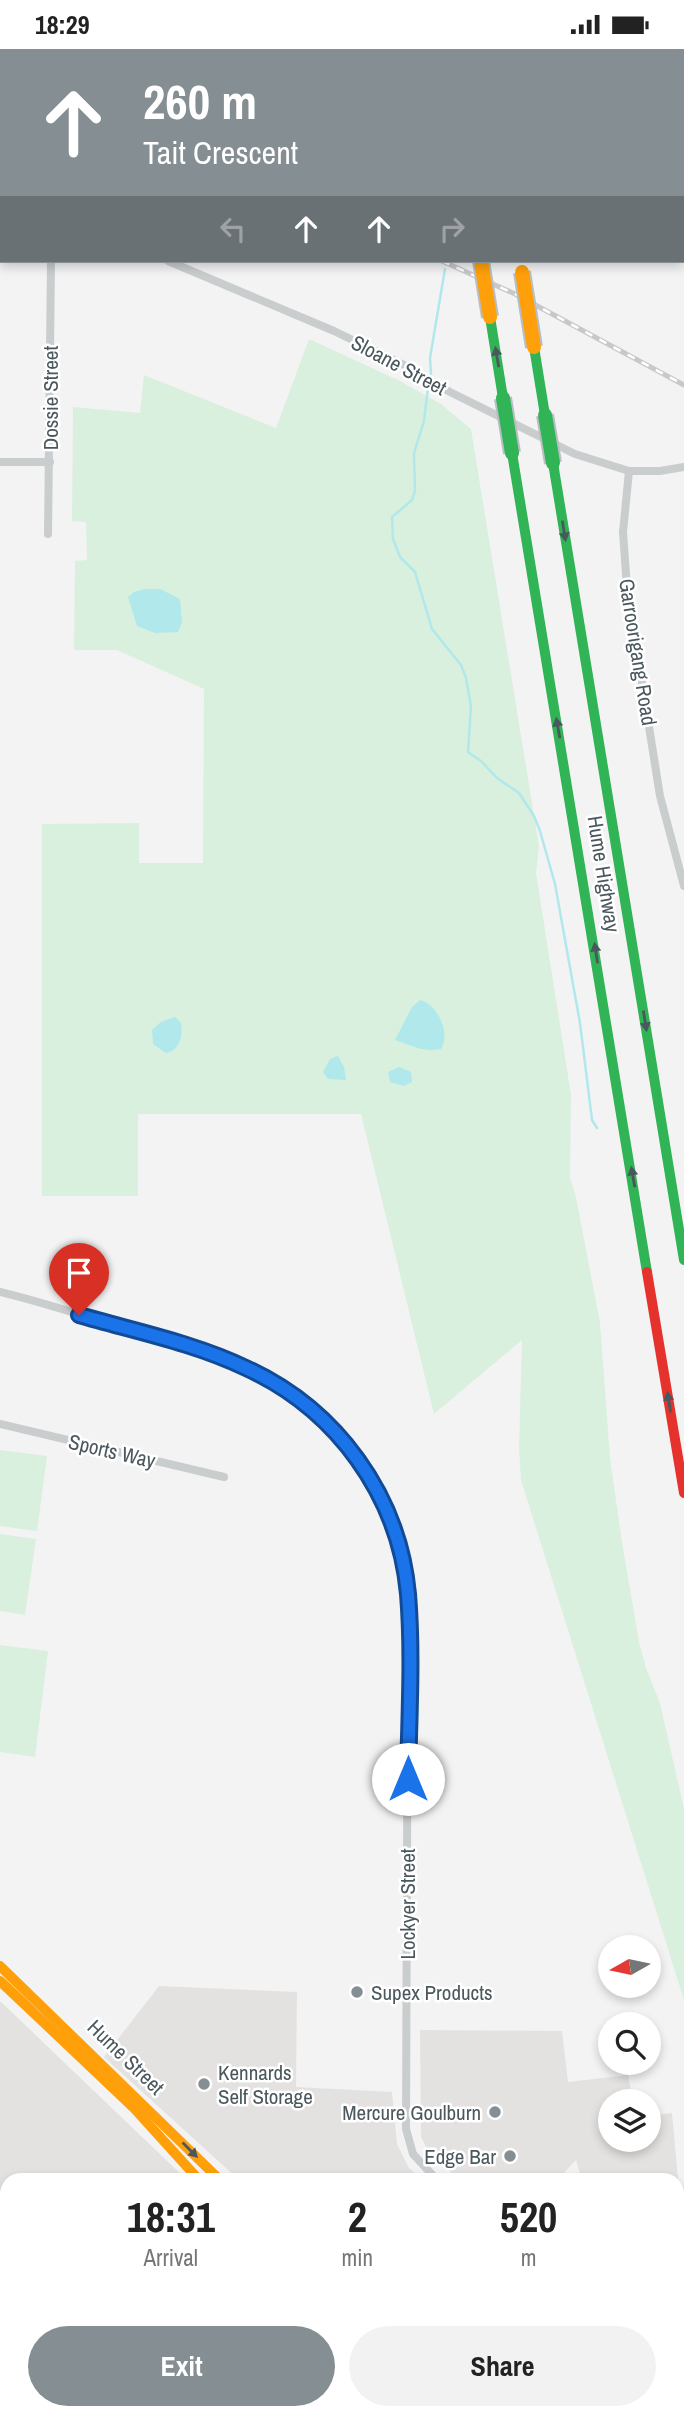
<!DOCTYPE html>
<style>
body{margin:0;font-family:"Archivo Narrow",sans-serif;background:#f2f2f2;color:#222;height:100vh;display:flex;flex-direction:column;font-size:26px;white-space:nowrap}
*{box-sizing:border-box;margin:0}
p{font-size:23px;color:#767676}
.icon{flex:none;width:38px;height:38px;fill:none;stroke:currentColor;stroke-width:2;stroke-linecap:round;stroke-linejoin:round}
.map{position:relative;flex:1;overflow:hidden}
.drawer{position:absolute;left:0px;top:2124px;width:684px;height:247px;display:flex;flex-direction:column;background:#fff;border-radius:21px 21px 0 0;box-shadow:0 4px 10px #0003}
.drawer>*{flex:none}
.hud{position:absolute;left:0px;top:0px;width:684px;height:214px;box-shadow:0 4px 10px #0003;background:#858e92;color:#fff;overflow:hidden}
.needle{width:46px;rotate:261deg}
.controls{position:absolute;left:598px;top:1886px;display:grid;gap:14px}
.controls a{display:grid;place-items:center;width:63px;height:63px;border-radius:50%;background:#fff;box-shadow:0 4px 10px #0003;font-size:35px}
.pin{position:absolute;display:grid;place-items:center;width:60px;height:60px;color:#fff;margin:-72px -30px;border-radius:50% 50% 50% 0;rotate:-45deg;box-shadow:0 0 7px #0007}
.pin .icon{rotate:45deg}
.me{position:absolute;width:77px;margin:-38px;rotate:0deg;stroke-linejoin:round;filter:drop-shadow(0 0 5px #0008)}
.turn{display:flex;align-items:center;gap:24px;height:147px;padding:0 28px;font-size:32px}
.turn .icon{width:91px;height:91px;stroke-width:2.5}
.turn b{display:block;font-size:49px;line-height:60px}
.lanes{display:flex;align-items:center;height:66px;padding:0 28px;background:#0003;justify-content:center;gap:35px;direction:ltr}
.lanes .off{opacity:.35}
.eta{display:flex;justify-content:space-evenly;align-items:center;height:119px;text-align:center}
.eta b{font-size:42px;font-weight:800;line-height:49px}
.cta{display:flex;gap:14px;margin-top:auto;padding:14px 28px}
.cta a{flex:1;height:80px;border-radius:42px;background:#858e92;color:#fff;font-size:28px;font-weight:800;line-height:80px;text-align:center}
.cta a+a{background:#f2f2f2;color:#222}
.status{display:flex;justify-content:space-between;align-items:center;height:49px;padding:0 35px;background:#fff;direction:ltr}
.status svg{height:19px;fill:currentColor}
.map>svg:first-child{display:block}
.commercial{fill:#e4e2e1}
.green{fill:#d9f0de}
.water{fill:#b0e8eb}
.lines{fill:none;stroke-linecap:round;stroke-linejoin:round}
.stream{stroke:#b0e8eb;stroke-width:2.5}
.street{stroke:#cacdce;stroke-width:8}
.fast{stroke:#30b455;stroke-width:10}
.slow{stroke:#ff9f0a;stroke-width:10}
.jam{stroke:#e5322d;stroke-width:10}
.rail-casing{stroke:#c6c8c9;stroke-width:5}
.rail{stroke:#fff;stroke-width:2.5;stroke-dasharray:8;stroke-linecap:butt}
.fast-bridge-casing{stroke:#b8bec2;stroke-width:18;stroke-linecap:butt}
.slow-bridge-casing{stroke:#b8bec2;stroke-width:18;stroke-linecap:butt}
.fast-bridge{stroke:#30b455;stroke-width:14}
.slow-bridge{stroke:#ff9f0a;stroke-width:14}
.oneway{fill:#4a585e}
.route-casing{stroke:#114b97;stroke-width:18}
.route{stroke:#1a73e8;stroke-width:12}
.poi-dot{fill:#858e92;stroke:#fff;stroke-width:2.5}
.labels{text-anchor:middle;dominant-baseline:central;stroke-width:5;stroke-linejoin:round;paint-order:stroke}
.street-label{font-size:21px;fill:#4a585e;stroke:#fff}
.poi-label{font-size:21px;fill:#4a585e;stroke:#fff;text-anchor:start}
</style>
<div class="status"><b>18:29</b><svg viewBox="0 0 49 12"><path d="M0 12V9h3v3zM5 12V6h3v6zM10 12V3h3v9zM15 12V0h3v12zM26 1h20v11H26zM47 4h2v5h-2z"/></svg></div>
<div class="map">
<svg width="684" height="2370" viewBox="0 0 684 2370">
<rect width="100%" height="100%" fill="#f3f3f3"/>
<g class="commercial">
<polygon points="159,1937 297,1943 296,2038 392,2043 397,2095 409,2119 423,2131 239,2131 104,2008"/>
<polygon points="0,1952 187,2131 7,2132 7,2141 0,2141"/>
<polygon points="420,1981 562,1982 568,2033 628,2026 633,2053 611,2053 611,2091 649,2091 649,2067 672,2064 678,2130 677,2132 582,2131 576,2111 557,2131 459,2131 429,2103 421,2088"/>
<polygon points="319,2364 411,2364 417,2370 319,2370"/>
</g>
<g class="green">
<polygon points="309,290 400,332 441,355 471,380 539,797 536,824 571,1046 570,1129 576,1148 600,1274 610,1409 622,1493 639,1593 646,1619 660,1654 684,1760 684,1951 521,1431 519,1399 522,1291 434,1365 361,1065 138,1065 138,1147 42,1147 42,775 139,774 139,814 203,814 204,640 117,601 74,601 75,512 87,511 86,473 72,472 73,358 140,364 144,326 276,379"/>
<polygon points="0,1401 47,1407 37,1482 0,1477"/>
<polygon points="0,1485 36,1490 25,1566 0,1562"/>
<polygon points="0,1596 48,1602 35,1708 0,1703"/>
<polygon points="684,2236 684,2370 600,2370 600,2364 677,2364 677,2240"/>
</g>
<g class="water">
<polygon points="145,540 160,540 180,550 182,573 178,583 155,584 137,577 128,548 134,543"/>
<path d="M420,951C438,955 451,985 441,1000C423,1004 411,996 395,991L412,958Z"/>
<path d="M175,968L181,974C183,987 180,1001 166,1004L153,995L152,981L161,973Z"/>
<polygon points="338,1007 344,1018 346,1031 328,1030 323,1023 330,1010"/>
<polygon points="399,1018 411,1023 412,1033 404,1037 390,1033 388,1023"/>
</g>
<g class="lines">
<g class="stream">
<polyline points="420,0 421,2"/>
<polyline points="431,325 430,309 445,220"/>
<polyline points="428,339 424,372 414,404 415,442 412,451 392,468 393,490 400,508 415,523 432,580 461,616 466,629 471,657 468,703 481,712 497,729 519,744 534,767 540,782 555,835 580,974 592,1071 597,1079"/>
</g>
<g class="street">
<polyline points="0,168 2,169"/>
<polyline points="168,212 334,282 402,315 450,343 575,405 629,422"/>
<polyline points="0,413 50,413"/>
<polyline points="684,418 660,422 629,422 623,483 627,539 660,747 684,837"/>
<polyline points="48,485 51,212"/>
<path d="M0,1243C46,1254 92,1270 138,1283C173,1294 210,1303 244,1318C316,1349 378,1415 398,1492C403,1509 405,1526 408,1544L406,2080L413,2105L438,2132"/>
<polyline points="0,1375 224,1428"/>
</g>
<g class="fast">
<polyline points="451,0 451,2"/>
<polyline points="682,94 684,95"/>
<polyline points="490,268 503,349"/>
<polyline points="534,298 545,366"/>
<polyline points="512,404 647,1223"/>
<polyline points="553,414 684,1211"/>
<polyline points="440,2364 446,2370"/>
<polyline points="470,2364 475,2370"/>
</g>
<g class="slow">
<polyline points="490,0 491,2"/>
<polyline points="0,1917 221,2132"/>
<polyline points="0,1932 133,2058 200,2132"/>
<polyline points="305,2364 305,2370"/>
</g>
<polyline class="jam" points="647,1223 684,1444"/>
<g class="rail-casing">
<g id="rail">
<polyline points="0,56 2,56"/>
<polyline points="442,212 515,245 684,336"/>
</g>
</g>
<use href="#rail" class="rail"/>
<g class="fast-bridge-casing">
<g id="fast-bridge">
<polyline points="503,349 512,404"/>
<polyline points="545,366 553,414"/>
</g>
</g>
<g class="slow-bridge-casing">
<g id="slow-bridge">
<polyline points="481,212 490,268"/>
<polyline points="522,223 534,298"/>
</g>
</g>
<use href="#fast-bridge" class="fast-bridge"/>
<use href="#slow-bridge" class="slow-bridge"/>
</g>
<defs><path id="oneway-solid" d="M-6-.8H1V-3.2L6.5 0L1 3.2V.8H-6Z" transform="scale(1.75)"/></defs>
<g class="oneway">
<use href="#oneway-solid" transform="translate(497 308) rotate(-100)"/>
<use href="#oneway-solid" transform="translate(564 482) rotate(81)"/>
<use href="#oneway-solid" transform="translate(558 679) rotate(-100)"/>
<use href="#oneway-solid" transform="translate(596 904) rotate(-99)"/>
<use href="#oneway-solid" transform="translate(645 972) rotate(81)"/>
<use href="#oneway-solid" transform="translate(633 1128) rotate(-100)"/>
<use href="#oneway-solid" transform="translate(669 1353) rotate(-99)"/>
<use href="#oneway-solid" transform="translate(190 2101) rotate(45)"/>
</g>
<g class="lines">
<g class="route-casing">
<path id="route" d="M79,1266C134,1282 194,1294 246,1319C336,1360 399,1446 408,1545C413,1606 409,1669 408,1730"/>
</g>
<use href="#route" class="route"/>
</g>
<g class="poi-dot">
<circle cx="357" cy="1943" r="7"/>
<circle cx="204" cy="2035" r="7"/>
<circle cx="495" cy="2063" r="7"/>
<circle cx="510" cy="2107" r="7"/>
</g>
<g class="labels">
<g class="street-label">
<text transform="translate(399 316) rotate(28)">Sloane Street</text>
<text transform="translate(50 349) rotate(-90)">Dossie Street</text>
<text transform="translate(638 603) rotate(81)">Garroorigang Road</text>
<text transform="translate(604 825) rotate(81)">Hume Highway</text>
<text transform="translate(112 1402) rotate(13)">Sports Way</text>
<text transform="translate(407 1855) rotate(-90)">Lockyer Street</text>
<text transform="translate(126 2008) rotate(44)">Hume Street</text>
</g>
<g class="poi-label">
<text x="371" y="1943">Supex Products</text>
<text x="218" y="2023">Kennards<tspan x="218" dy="24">Self Storage</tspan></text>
<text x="481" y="2063" text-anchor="end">Mercure Goulburn</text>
<text x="496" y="2107" text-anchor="end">Edge Bar</text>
</g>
</g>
</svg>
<div class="controls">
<a><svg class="needle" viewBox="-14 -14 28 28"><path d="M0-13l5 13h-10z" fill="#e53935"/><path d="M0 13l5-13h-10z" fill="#767676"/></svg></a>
<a><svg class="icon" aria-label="search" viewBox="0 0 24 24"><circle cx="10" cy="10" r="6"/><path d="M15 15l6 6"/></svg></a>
<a><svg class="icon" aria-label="layers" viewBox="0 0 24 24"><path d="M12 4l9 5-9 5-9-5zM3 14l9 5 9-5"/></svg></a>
</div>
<div class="pin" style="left:79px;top:1266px;background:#d93025"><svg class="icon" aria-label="arrive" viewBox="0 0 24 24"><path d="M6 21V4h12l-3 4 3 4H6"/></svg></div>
<svg class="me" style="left:408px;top:1730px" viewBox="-20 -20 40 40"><circle r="19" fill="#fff"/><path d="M0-13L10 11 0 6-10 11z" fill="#1a73e8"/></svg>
<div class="hud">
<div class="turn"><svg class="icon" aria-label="ahead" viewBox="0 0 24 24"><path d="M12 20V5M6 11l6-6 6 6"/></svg><div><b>260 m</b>Tait Crescent</div></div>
<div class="lanes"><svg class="icon off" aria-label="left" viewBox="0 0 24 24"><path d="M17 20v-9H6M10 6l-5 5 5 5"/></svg><svg class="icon" aria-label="ahead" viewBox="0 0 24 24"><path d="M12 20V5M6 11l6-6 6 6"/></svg><svg class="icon" aria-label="ahead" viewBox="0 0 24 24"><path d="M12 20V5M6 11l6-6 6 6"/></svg><svg class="icon off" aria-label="right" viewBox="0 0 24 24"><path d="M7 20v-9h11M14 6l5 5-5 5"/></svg></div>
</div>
<section class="drawer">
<div class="eta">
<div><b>18:31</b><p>Arrival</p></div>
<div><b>2</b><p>min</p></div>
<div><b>520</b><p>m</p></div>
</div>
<div class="cta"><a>Exit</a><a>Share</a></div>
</section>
</div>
